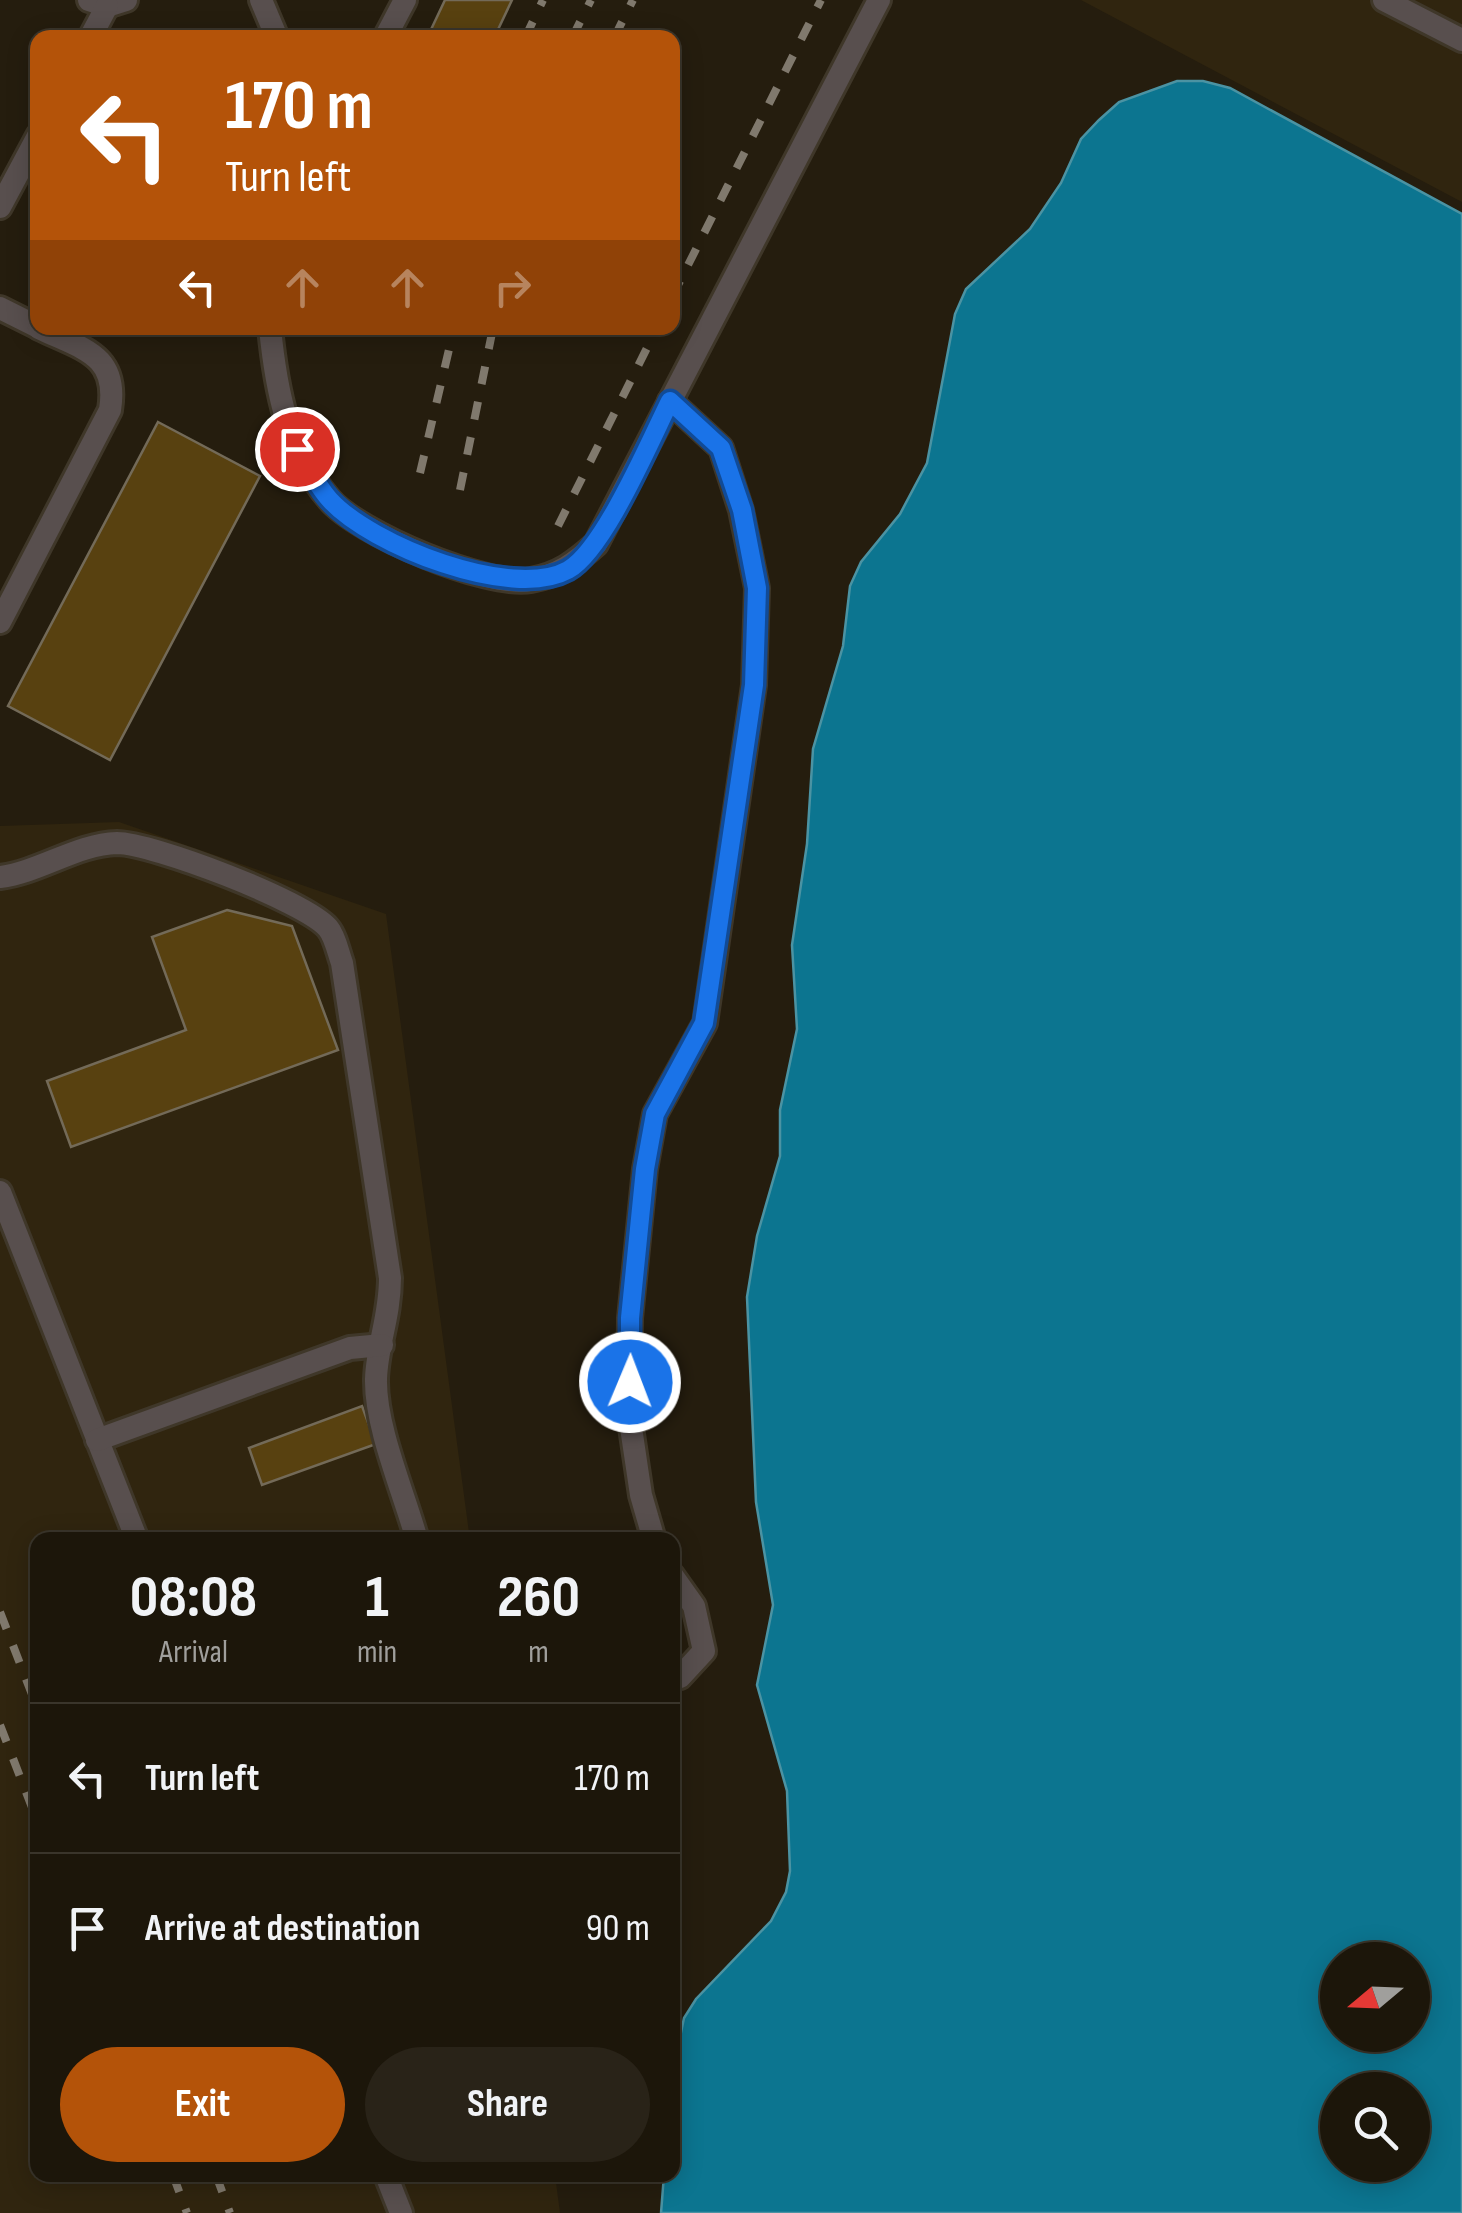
<!DOCTYPE html>
<style>
body{margin:0;font-family:"Sofia Sans Condensed",sans-serif;background:#292318;color:#f1f3f6;height:100vh;display:flex;flex-direction:column;font-size:38px;white-space:nowrap}
*{box-sizing:border-box;margin:0}
p{font-size:32px;color:#a09f9c}
.icon{flex:none;width:55px;height:55px;fill:none;stroke:currentColor;stroke-width:2;stroke-linecap:round;stroke-linejoin:round}
.map{position:relative;flex:1;overflow:hidden}
.details{position:absolute;left:30px;top:1532px;width:650px;height:650px;display:flex;flex-direction:column;background:#1c160a;border-radius:20px;box-shadow:0 5px 25px #0003,0 0 0 2px #3a352b}
.details>*{flex:none}
.guide{position:absolute;left:30px;top:30px;width:650px;height:305px;border-radius:20px;box-shadow:0 5px 25px #0003,0 0 0 2px #3a352b;background:#b45309;color:#fff;overflow:hidden}
.needle{width:65px;rotate:251deg}
.controls{position:absolute;left:1320px;top:1942px;display:grid;gap:20px}
.controls a{display:grid;place-items:center;width:110px;height:110px;border-radius:50%;background:#1c160a;box-shadow:0 5px 25px #0003,0 0 0 2px #3a352b;font-size:50px}
.pin{position:absolute;display:grid;place-items:center;width:85px;height:85px;color:#fff;margin:-42px;border:5px solid #fff;border-radius:50%;box-shadow:0 2px 10px #0007}
.me{position:absolute;width:110px;margin:-55px;rotate:1deg;stroke-linejoin:round;filter:drop-shadow(0 0 8px #0008)}
.turn{display:flex;align-items:center;gap:35px;height:210px;padding:0 30px;font-size:45px}
.turn .icon{width:130px;height:130px;stroke-width:2.5}
.turn b{display:block;font-size:70px;line-height:85px}
.lanes{display:flex;align-items:center;height:95px;padding:0 30px;background:#0003;justify-content:center;gap:50px;direction:ltr}
.lanes .off{opacity:.35}
.eta{display:flex;justify-content:space-evenly;align-items:center;height:170px;text-align:center}
.eta b{font-size:60px;font-weight:700;line-height:70px}
.button{display:flex;gap:20px;margin-top:auto;padding:20px 30px}
.button a{flex:1;height:115px;border-radius:60px;background:#b45309;color:#fff;font-size:40px;font-weight:700;line-height:115px;text-align:center}
.button a+a{background:#292318;color:#f1f3f6}
ul{padding:0;list-style:none}
li{display:flex;align-items:center;gap:30px;height:150px;padding:0 30px;border-top:2px solid #3a352b}
li div{flex:1}
li b{display:block;font-size:38px}
li em{font-style:normal}
.map>svg:first-child{display:block}
.built{fill:#30250f}
.water{fill:#0c7590;stroke:#4b93a3;stroke-width:2.5;fill-rule:evenodd}
.building{fill:#584110;stroke:#736a58;stroke-width:2.5}
.lines{fill:none;stroke-linecap:round;stroke-linejoin:round}
.service-casing{stroke:#3f3729;stroke-width:28}
.service{stroke:#584f4e;stroke-width:22}
.rail{stroke:#80796d;stroke-width:8;stroke-dasharray:18 18;stroke-linecap:butt}
.route-casing{stroke:#114b97;stroke-width:25}
.route{stroke:#1a73e8;stroke-width:18}
</style>
<div class="map">
<svg width="1462" height="2213" viewBox="0 0 1462 2213">
<rect width="100%" height="100%" fill="#251d0e"/>
<g class="built">
<polygon points="1081,0 1462,0 1462,202"/>
<polygon points="119,822 386,914 470,1540 38,1540 38,2175 555,2175 560,2213 0,2213 0,826"/>
</g>
<path class="water" d="M1177,81H1203L1230,88L1462,214V2213H661L664,2175H672L673,2071L684,2018L696,1999L771,1921L786,1892L790,1871L787,1791L757,1685L773,1605L756,1502L747,1297L757,1236L780,1156V1110L797,1029L792,945L807,844L813,749L843,646L850,586L861,562L900,514L927,463L955,314L966,289L1030,229L1061,183L1081,139L1099,120L1119,102ZM1338,1960H1412V2035H1338ZM1338,2090H1412V2165H1338Z"/>
<g class="building">
<polygon points="445,0 512,0 494,38 427,38"/>
<polygon points="158,422 260,476 110,760 8,706"/>
<polygon points="227,910 292,926 338,1050 71,1147 47,1081 186,1030 152,937"/>
<polygon points="362,1406 376,1444 262,1485 249,1448"/>
</g>
<g class="lines">
<g class="service-casing">
<g id="service">
<polyline points="89,0 107,6 126,0"/>
<polyline points="261,0 277,38"/>
<polyline points="1384,0 1462,40"/>
<polyline points="90,38 107,6"/>
<polyline points="385,38 405,0"/>
<polyline points="0,207 38,136"/>
<polyline points="0,308 38,327"/>
<path d="M270,328C276,389 287,450 329,499C357,533 487,588 531,580C559,575 575,563 596,544L879,0"/>
<path d="M0,622L110,410C119,354 82,349 39,328"/>
<path d="M0,877C40,872 77,844 117,843C152,843 305,901 328,928C335,936 338,952 342,963L390,1278C390,1317 377,1345 376,1379C375,1427 404,1493 417,1540"/>
<polyline points="0,1192 137,1540"/>
<polyline points="97,1440 350,1348 382,1345"/>
<polyline points="654,1540 641,1495 629,1414 630,1318 645,1169 655,1114 705,1023 754,685 757,588 741,510 721,448 670,401"/>
<polyline points="672,1575 694,1606 704,1651 680,1677"/>
<polyline points="386,2175 401,2213"/>
</g>
</g>
<use href="#service" class="service"/>
<g class="rail">
<polyline points="525,38 543,0"/>
<polyline points="572,38 591,0"/>
<polyline points="614,38 633,0"/>
<polyline points="672,297 821,0"/>
<polyline points="420,473 454,328"/>
<polyline points="460,490 493,328"/>
<polyline points="558,526 657,328"/>
<polyline points="0,1612 38,1710"/>
<polyline points="0,1725 38,1823"/>
<polyline points="173,2175 187,2213"/>
<polyline points="216,2175 230,2213"/>
</g>
</g>
<g class="lines">
<g class="route-casing">
<path id="route" d="M297,449C307,465 317,486 330,500C371,545 512,601 568,570C604,550 650,441 670,401L721,448L742,510L757,588L754,685L704,1023L655,1114L645,1169L630,1318V1382"/>
</g>
<use href="#route" class="route"/>
</g>
</svg>
<div class="controls">
<a><svg class="needle" viewBox="-14 -14 28 28"><path d="M0-13l5 13h-10z" fill="#e53935"/><path d="M0 13l5-13h-10z" fill="#a09f9c"/></svg></a>
<a><svg class="icon" aria-label="search" viewBox="0 0 24 24"><circle cx="10" cy="10" r="6"/><path d="M15 15l6 6"/></svg></a>
</div>
<div class="pin" style="left:297px;top:449px;background:#d93025"><svg class="icon" aria-label="arrive" viewBox="0 0 24 24"><path d="M6 21V4h12l-3 4 3 4H6"/></svg></div>
<svg class="me" style="left:630px;top:1382px" viewBox="-20 -20 40 40"><circle r="17" fill="#1a73e8" stroke="#fff" stroke-width="3"/><path d="M0-11L8 9 0 5-8 9z" fill="#fff"/></svg>
<div class="guide">
<div class="turn"><svg class="icon" aria-label="left" viewBox="0 0 24 24"><path d="M17 20v-9H6M10 6l-5 5 5 5"/></svg><div><b>170 m</b>Turn left</div></div>
<div class="lanes"><svg class="icon" aria-label="left" viewBox="0 0 24 24"><path d="M17 20v-9H6M10 6l-5 5 5 5"/></svg><svg class="icon off" aria-label="ahead" viewBox="0 0 24 24"><path d="M12 20V5M6 11l6-6 6 6"/></svg><svg class="icon off" aria-label="ahead" viewBox="0 0 24 24"><path d="M12 20V5M6 11l6-6 6 6"/></svg><svg class="icon off" aria-label="right" viewBox="0 0 24 24"><path d="M7 20v-9h11M14 6l5 5-5 5"/></svg></div>
</div>
<section class="details">
<div class="eta">
<div><b>08:08</b><p>Arrival</p></div>
<div><b>1</b><p>min</p></div>
<div><b>260</b><p>m</p></div>
</div>
<ul>
<li><svg class="icon" aria-label="left" viewBox="0 0 24 24"><path d="M17 20v-9H6M10 6l-5 5 5 5"/></svg><div><b>Turn left</b></div><em>170 m</em></li>
<li><svg class="icon" aria-label="arrive" viewBox="0 0 24 24"><path d="M6 21V4h12l-3 4 3 4H6"/></svg><div><b>Arrive at destination</b></div><em>90 m</em></li>
</ul>
<div class="button"><a>Exit</a><a>Share</a></div>
</section>
</div>
